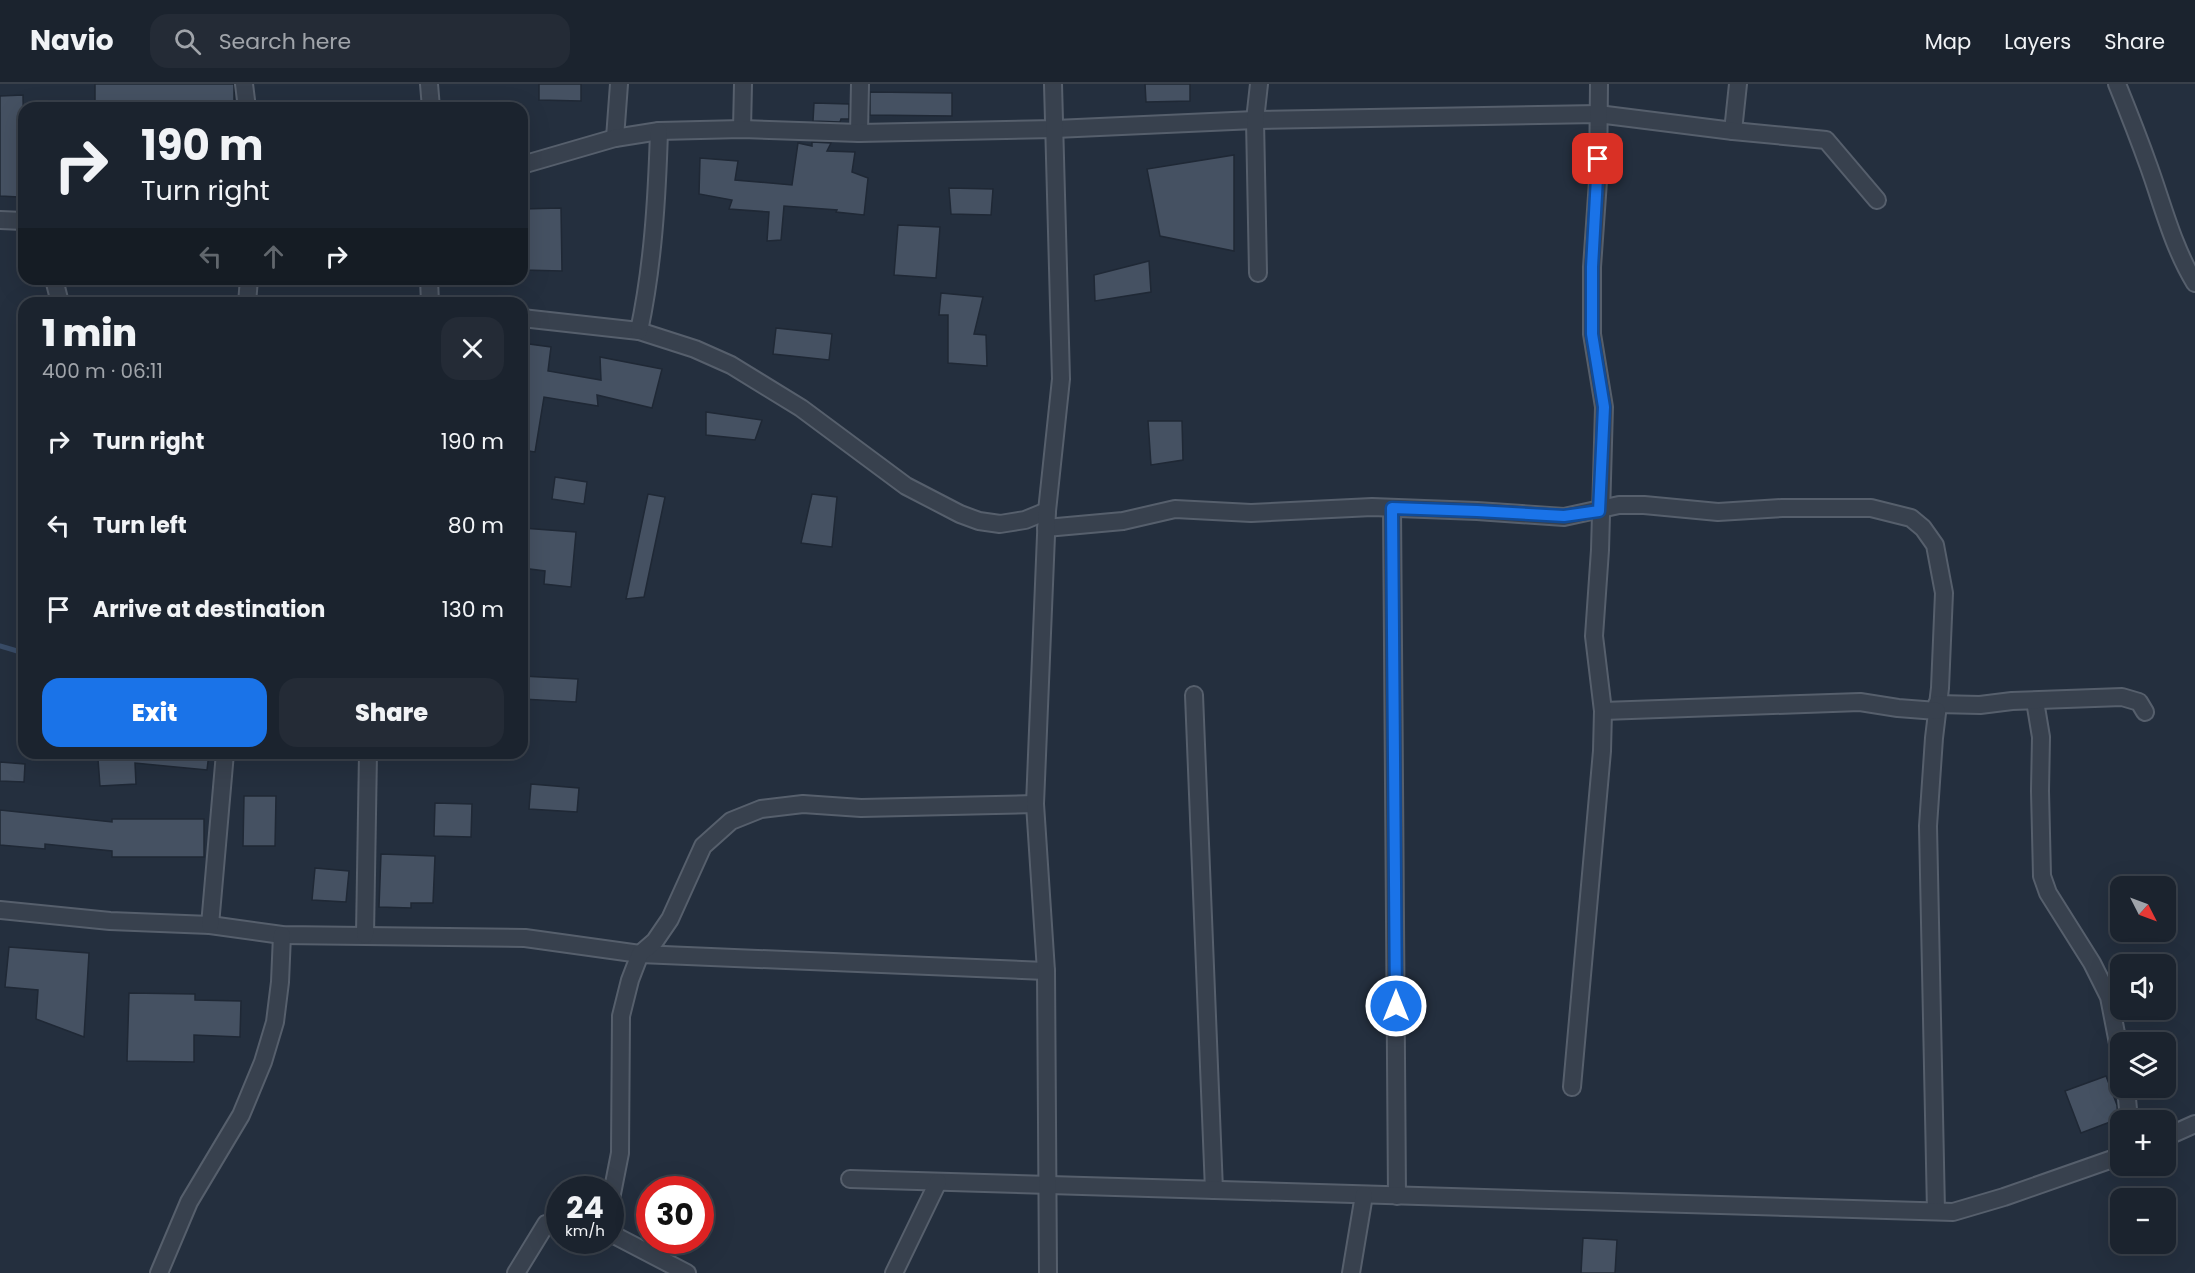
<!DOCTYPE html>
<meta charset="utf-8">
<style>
body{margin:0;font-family:Poppins,sans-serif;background:#242b36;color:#f1f3f6;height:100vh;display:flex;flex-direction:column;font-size:22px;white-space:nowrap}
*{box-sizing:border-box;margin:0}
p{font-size:20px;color:#a0a4aa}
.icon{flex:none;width:33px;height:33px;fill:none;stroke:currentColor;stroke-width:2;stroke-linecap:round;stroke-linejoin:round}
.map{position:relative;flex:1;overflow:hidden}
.panel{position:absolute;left:18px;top:213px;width:510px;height:462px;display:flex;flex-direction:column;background:#1b232e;border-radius:18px;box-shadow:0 6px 24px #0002,0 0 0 2px #39404a}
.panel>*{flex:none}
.guide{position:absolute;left:18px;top:18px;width:510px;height:183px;border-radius:18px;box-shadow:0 6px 24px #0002,0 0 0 2px #39404a;background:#1b232e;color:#f1f3f6;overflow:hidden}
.needle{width:39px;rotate:132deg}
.fabs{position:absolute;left:2110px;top:792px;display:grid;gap:12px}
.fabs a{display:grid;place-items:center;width:66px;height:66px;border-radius:12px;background:#1b232e;box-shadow:0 6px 24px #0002,0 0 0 2px #39404a;font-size:30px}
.speed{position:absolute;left:546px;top:1092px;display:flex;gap:12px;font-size:30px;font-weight:700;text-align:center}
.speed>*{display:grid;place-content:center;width:78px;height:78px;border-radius:50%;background:#1b232e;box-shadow:0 6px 24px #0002,0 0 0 2px #39404a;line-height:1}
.speed small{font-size:15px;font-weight:400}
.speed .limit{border:9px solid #d22;background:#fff;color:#111}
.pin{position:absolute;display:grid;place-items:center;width:51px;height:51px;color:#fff;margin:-26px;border-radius:12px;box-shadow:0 3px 9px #0006}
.me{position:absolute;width:66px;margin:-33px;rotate:0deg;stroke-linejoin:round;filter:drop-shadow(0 0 4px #0008)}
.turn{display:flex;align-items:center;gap:21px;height:126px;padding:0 24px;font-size:27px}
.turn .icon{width:78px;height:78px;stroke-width:2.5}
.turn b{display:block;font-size:42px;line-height:51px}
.lanes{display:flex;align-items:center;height:57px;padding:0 24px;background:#0003;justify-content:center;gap:30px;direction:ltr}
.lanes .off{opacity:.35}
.round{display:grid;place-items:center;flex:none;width:63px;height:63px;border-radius:18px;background:#242b36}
.headline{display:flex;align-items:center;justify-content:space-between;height:102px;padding:0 24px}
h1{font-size:36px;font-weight:800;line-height:45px}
.action{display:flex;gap:12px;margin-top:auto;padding:12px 24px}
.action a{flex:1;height:69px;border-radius:18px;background:#1a73e8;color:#fff;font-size:24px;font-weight:800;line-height:69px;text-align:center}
.action a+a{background:#242b36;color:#f1f3f6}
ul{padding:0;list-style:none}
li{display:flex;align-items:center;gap:18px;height:84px;padding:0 24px}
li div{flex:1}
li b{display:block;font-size:22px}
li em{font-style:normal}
header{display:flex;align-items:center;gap:36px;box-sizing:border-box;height:84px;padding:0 30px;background:#1b232e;border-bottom:2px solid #39404a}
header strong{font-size:28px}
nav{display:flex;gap:33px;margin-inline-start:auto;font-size:21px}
.search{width:420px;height:54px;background:#242b36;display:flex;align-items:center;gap:15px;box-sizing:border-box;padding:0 21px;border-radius:18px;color:#a0a4aa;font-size:22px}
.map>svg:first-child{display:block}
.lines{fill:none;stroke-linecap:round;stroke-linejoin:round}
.stream{stroke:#394c67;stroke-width:5}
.building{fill:#455162;stroke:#1f2835;stroke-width:1.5}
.street-casing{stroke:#565f6c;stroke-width:20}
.street{stroke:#38414e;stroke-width:16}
.route-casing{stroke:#114b97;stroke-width:15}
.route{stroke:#1a73e8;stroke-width:10}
</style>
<header>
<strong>Navio</strong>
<div class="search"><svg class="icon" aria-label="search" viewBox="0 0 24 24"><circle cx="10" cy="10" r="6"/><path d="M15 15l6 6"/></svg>Search here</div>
<nav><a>Map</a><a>Layers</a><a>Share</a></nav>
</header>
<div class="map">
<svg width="2195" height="1189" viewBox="0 0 2195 1189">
<rect width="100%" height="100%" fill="#242f3e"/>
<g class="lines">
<polyline class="stream" points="0,562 24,569"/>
</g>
<g class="building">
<rect x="95" y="0" width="139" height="24"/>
<polygon points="539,0 581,0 581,17 539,16"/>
<polygon points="1145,0 1190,0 1190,17 1146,18"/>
<polygon points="870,8 952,9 952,32 870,31"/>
<polygon points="23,11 24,70 22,70 19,113 0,112 0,12"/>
<polygon points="814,19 849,20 849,35 841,35 840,38 813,37"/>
<polygon points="812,58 831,59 827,67 855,68 852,88 868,94 864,131 836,128 837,126 784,122 781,156 767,157 769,128 729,125 732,116 699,110 700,74 738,77 735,96 792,101 798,59 812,62"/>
<polygon points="1234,71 1234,167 1160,152 1147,85"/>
<polygon points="949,104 993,105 991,131 951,130"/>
<polygon points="561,124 562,187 522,186 522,125"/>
<polygon points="898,141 940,143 936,194 894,191"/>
<polygon points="1149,177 1151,208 1095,217 1094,191"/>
<polygon points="941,209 983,213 974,250 986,251 987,282 948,279 948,231 939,231"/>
<polygon points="776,244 832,250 829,276 773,270"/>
<polygon points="529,260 551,263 548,287 601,296 600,273 662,285 652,324 597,311 598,322 544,313 535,368 522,366 522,270 527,270"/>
<polygon points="706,328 762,336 755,356 706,351"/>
<polygon points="1148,337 1182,337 1183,376 1151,381"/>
<polygon points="555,393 587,398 584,420 552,415"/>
<polygon points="648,410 665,413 644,513 626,515"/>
<polygon points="812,410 837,413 832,463 801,459"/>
<polygon points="522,444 576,448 571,503 544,500 545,487 522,484"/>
<polygon points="522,592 578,595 576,618 522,615"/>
<polygon points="135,669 209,669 207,686 135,679 136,700 100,702 98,675 135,673"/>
<polygon points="0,678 25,680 24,698 0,697"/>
<polygon points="531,700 579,704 577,728 529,725"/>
<polygon points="244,712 276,712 275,762 243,762"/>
<polygon points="435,719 472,720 471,753 434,752"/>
<polygon points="0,726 112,738 112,735 204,735 204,773 112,773 112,767 45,760 45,765 0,761"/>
<polygon points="381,770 435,772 433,819 411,819 411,824 379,823"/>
<polygon points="315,784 349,787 346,818 312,816"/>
<polygon points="9,863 89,869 84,953 36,935 38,906 5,903"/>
<polygon points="129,909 195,910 195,916 241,917 240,953 194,951 194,978 127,977"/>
<polygon points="2106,992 2117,1021 2118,1035 2081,1049 2065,1007"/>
<polygon points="1583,1154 1617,1156 1615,1189 1581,1189"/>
</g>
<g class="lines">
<g class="street-casing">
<g id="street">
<polyline points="244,0 247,24"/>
<polyline points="429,0 431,24"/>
<path d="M2117,0C2128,27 2139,55 2149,83C2163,122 2173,163 2195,199"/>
<polyline points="742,45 743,0"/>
<polyline points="1733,47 1738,0"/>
<polyline points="859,49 860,0"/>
<polyline points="615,54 619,0"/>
<polyline points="522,81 615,54 659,47 742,45 859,49 1055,45 1255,36 1598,30 1733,47 1826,56 1877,116"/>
<polyline points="0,136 24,137"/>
<polyline points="1258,189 1255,36 1259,0"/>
<polyline points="54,195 60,219"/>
<polyline points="429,195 430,219"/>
<polyline points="247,219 249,195"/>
<polyline points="522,234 639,247 695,265 731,281 801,324 906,402 960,430 979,437 1000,440 1025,436 1047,427"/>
<path d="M639,247C653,182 657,113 659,47"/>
<polyline points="1392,424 1397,1112"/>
<polyline points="1046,444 1123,437 1175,425 1251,429 1372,423 1477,427 1564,433 1619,421 1644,421 1718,428 1782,424 1871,424 1911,434 1923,444 1935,461 1944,509 1940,604 1934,654 1928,742 1936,1127"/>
<polyline points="1194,611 1214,1106"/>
<polyline points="2035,617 2041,653 2040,707 2042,792 2048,809 2092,879 2109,913 2121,975"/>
<polyline points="1937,620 1980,621 2012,617 2122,613 2139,618 2145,628"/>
<polyline points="1603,627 1860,618 1898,624 1937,627"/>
<polyline points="0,826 110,837 210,841 282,851 525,854 640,870 1046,887"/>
<polyline points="210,841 225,669"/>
<polyline points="365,851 368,669"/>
<polyline points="1572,1003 1602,667 1603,627 1594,552 1600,466 1604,323 1592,250 1592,183 1598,97 1599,0"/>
<polyline points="2126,1004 2129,1036"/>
<polyline points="2166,1053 2195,1040"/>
<polyline points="850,1095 1953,1128 2004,1113 2121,1072"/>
<polyline points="610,1120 620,1069 621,932 630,896 640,870 655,857 670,835 703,762 731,737 761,725 803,720 861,724 1035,720"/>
<polyline points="610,1149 687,1189"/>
<polyline points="159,1189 189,1118 241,1031 263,978 275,938 280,898 282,851"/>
<polyline points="516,1189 546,1140 560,1139"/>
<polyline points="894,1189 938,1098"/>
<polyline points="1048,1189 1046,887 1035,720 1047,427 1061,295 1053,0"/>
<polyline points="1351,1189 1364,1111"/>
</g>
</g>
<use href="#street" class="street"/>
</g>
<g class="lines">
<g class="route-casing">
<polyline id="route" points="1396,922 1392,424 1477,427 1564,432 1599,427 1604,323 1592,250 1592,183 1598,75"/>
</g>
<use href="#route" class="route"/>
</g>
</svg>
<div class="fabs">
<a><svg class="needle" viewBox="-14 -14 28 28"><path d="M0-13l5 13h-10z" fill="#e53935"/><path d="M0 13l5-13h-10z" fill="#a0a4aa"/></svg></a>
<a><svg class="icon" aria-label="sound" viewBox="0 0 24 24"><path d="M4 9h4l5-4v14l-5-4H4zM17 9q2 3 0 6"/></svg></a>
<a><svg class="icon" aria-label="layers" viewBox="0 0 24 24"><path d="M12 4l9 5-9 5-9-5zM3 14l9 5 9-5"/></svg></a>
<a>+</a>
<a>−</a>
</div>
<div class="speed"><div>24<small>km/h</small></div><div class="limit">30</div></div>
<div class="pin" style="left:1598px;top:75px;background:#d93025"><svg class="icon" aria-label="arrive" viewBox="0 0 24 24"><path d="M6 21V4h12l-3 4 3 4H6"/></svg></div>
<svg class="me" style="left:1396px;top:922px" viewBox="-20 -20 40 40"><circle r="17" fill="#1a73e8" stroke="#fff" stroke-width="3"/><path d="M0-11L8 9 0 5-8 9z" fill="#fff"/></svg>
<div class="guide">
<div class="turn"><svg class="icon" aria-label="right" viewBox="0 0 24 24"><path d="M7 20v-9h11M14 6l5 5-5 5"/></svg><div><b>190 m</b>Turn right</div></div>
<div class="lanes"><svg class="icon off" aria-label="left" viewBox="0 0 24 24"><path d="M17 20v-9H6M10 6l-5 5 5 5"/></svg><svg class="icon off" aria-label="ahead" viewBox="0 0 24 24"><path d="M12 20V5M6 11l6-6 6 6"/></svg><svg class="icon" aria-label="right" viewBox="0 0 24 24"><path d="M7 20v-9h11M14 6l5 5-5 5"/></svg></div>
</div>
<section class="panel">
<div class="headline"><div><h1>1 min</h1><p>400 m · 06:11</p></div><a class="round"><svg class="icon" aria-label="close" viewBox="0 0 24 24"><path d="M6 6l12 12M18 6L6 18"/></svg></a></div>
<ul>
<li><svg class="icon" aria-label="right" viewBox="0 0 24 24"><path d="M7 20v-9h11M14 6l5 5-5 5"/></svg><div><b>Turn right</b></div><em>190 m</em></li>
<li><svg class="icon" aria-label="left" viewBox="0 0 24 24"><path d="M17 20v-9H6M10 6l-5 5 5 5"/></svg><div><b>Turn left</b></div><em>80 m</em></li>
<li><svg class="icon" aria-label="arrive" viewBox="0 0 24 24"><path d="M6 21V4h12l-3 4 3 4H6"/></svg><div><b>Arrive at destination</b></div><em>130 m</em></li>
</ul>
<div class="action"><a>Exit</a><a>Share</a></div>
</section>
</div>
